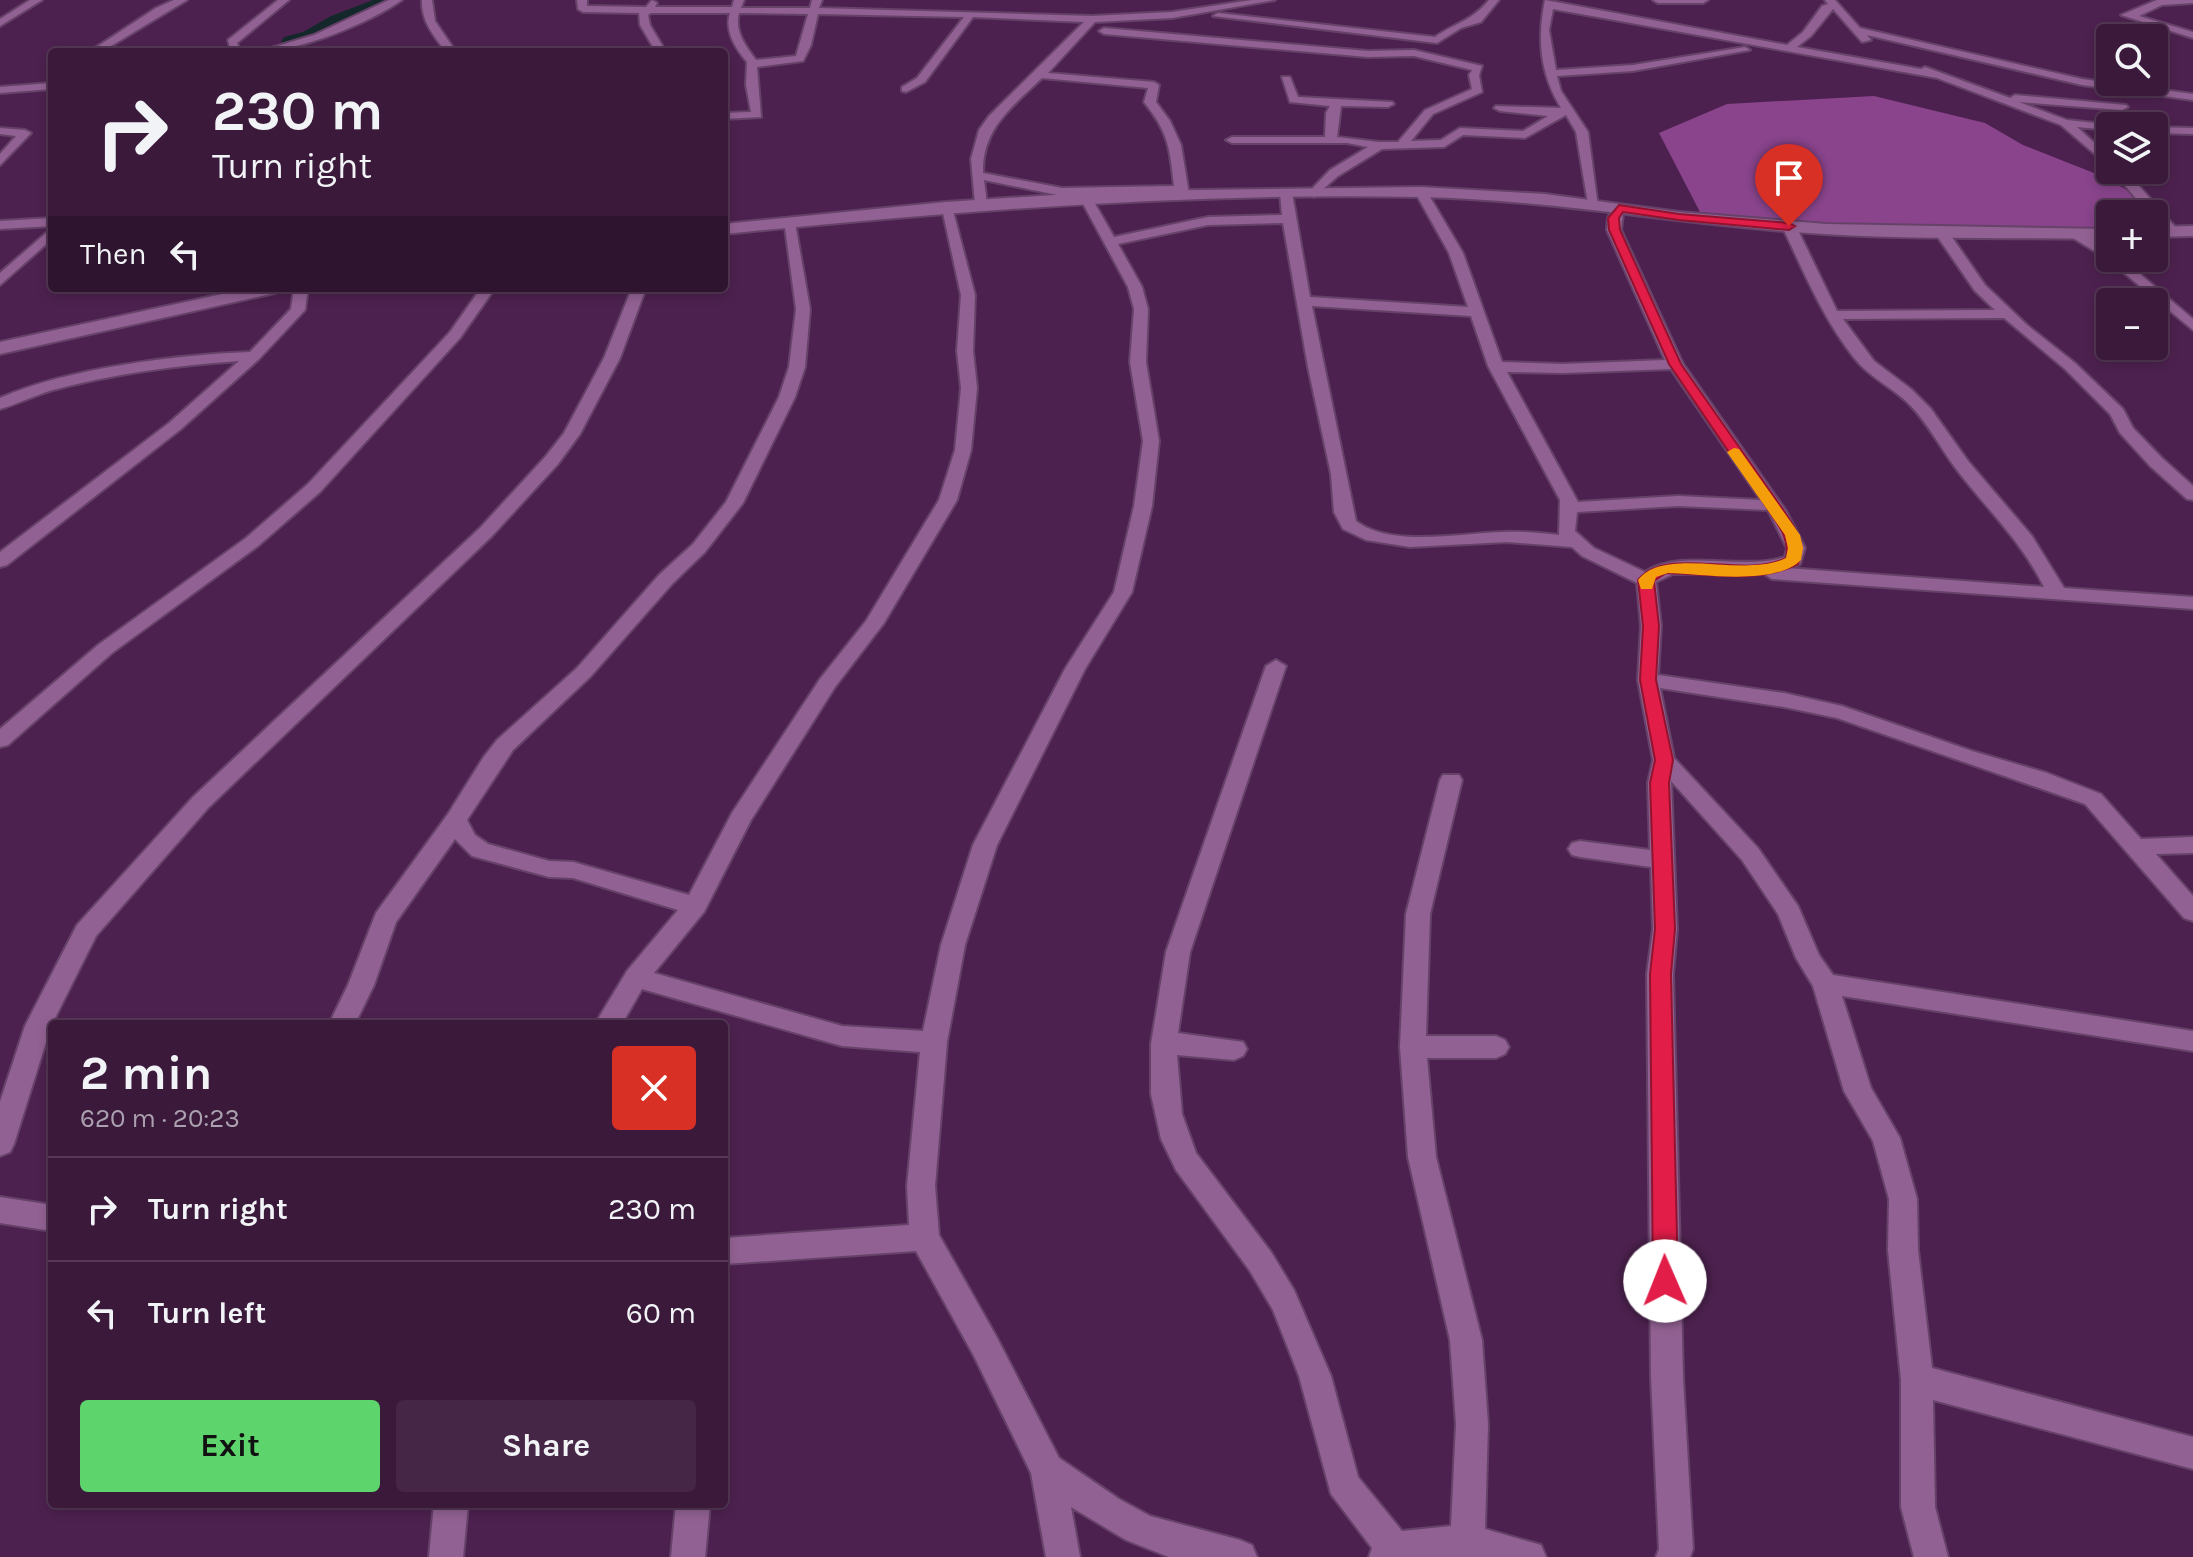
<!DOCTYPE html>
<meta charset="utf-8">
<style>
body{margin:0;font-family:Karla,sans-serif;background:#452646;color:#f1f3f6;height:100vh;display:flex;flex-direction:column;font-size:30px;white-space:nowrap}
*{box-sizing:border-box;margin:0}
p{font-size:26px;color:#aba0af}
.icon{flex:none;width:44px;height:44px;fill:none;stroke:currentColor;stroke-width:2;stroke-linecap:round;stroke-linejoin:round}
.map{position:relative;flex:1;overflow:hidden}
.panel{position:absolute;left:48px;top:1020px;width:680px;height:488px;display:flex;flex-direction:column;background:#3a193b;border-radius:8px;box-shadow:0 4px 12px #0003,0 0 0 2px #543855}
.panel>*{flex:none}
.guide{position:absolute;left:48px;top:48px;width:680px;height:244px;border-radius:8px;box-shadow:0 4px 12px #0003,0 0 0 2px #543855;background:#3a193b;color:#f1f3f6;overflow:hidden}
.fabs{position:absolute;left:2096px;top:24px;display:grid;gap:16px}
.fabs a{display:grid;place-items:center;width:72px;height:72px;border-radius:8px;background:#3a193b;box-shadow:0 4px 12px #0003,0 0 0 2px #543855;font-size:40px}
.pin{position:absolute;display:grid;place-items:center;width:68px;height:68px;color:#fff;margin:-82px -34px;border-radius:50% 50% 50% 0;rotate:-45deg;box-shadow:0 0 8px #0007}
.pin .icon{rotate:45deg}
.me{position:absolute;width:88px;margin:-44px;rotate:359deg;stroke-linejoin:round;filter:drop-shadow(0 0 6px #0008)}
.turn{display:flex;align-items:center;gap:28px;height:168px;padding:0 32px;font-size:36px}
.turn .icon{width:104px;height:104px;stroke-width:2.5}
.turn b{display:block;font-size:56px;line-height:68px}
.then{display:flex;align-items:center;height:76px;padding:0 32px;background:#0003;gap:16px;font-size:30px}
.round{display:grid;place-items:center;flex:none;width:84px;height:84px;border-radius:8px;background:#452646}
.overview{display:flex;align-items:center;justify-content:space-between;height:136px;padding:0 32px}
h1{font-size:48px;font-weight:700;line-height:60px}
.cta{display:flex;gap:16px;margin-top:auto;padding:16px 32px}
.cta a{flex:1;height:92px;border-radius:8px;background:#5ed56c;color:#111;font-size:32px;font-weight:700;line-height:92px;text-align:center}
.cta a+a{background:#452646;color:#f1f3f6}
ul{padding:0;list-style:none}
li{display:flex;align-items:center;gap:24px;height:104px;padding:0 32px;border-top:2px solid #543855}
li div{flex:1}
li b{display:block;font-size:30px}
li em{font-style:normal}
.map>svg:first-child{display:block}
.forest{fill:#89448c}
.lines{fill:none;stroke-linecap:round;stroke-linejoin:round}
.river{fill:#14282b;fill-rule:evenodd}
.minor-casing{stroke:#664269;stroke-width:4}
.tertiary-casing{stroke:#664269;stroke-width:4}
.minor{fill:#926193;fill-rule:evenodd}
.tertiary{fill:#926193;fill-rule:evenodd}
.route{fill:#e11d48;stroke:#92132f;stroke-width:2}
.slow{fill:#f59e0b}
</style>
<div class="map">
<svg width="2193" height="1557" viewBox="0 0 2193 1557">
<rect width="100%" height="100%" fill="#4d214f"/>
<polygon class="forest" points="1874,96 1985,123 2023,145 2099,175 2133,193 2143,214 2110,214 2110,229 1884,229 1700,212 1659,133 1727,104"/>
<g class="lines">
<polygon class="river" points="373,0 402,0 399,4 345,24 319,42 292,49 281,42 284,37 303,32 331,16"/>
<g class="minor-casing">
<g id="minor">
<polygon points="30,0 42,0 0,26 0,19"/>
<polygon points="174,0 187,0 101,52 89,52 156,8"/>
<polygon points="278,0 289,0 237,43 241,52 231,52 228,40"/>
<path d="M389,0H402C370,23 297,52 258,52L314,35Z"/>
<path d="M422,0H432L435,21L456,52H446C434,36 421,21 422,0Z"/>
<path d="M577,0H587V6L646,7L652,0L657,3L655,7H732L734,0H744L741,8H810L812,0H822L819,8L1092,16L1172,12L1252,0H1275L1172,18L1095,22L1048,73L1154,82L1159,85L1156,102L1170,121L1181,145L1189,194L1183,198L1177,194L1090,195L1114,237L1208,217L1282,215L1280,193L1286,189L1292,193L1310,297L1468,307L1449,253L1415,192L1421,188L1427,192L1463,253L1502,362L1563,364L1665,360L1607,230L1608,218L1613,208L1624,205L1621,230L1683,364L1786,511L1805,548L1800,564L1787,568L2044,587C2022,542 1987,509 1957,470C1941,449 1929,425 1911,406C1894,388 1870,378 1855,359C1823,319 1804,272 1782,226L1789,222L1796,226L1837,311L1995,310L1975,291L1935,233L1947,230L1985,285L2027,325L2075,363L2123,409L2133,428L2162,458L2193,486V500L2187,499L2150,466L2120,433L2110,414L2065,369L2004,318L1843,319L1874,361L1911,389L1931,409L1968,461L2032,536L2064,588L2193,597V609L1772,579L1763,573L1673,574L1656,582L1661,626L1658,675L1784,693L1842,706L1972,751L2047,773L2101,794L2141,839L2193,837V853L2156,854L2193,896V921L2184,918L2085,804L1837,718L1784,707L1660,688L1674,758L1758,848L1798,906L1819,955L1833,975L2193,1031V1051L1842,996L1871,1088L1900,1138L1917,1199L1918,1250L1932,1368L2193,1437V1469L1933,1400L1935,1507L1948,1557H1914L1901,1507V1380L1888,1250L1889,1199L1873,1141L1844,1091L1813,986L1796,958L1778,914L1742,860L1671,781L1677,929L1673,974L1683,1377L1693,1549L1690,1557H1656L1659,1549L1651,1377L1647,974L1653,929L1651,867L1580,857L1572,855L1568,849L1572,843L1580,841L1650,850L1648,783L1653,760L1638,680L1641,626L1637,583L1582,556L1572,547L1507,542L1410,547L1366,540L1343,529L1334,512L1331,474L1308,367L1283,223L1208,225L1118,244L1142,287L1148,309L1146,362L1159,441L1152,506L1132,592L1085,669L997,845L965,945L947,1042L935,1186L939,1235L996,1336L1059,1458L1119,1499L1150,1516L1240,1540L1252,1545L1257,1557H1169L1126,1540L1071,1507L1080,1557H1046L1031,1473L974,1356L916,1251L724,1264V1238L909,1225L907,1186L920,1052L842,1046L642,989L622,1024H595L627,971L678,910L573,878L549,877L472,856L455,839L396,922L374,985L355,1024H329L348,985L376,913L448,814L483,758L497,740L577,668L659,575L693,544L726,502L779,397L789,367L796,309L784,220L795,223L810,309L805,367L795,397L743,503L705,552L673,583L591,676L513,750L467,820L475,835L488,844L549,861L573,862L689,895L732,813L820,679L866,621L939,500L955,450L961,388L957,351L961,295L941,204L952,207L975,295L973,351L977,388L971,450L957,500L884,623L835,687L751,820L704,912L654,973L842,1026L923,1031L941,945L973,845L1065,669L1114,592L1134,506L1143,441L1130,362L1134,309L1128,287L1080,198L1081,195L1062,196L984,180L987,204L981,208L975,204L971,159L979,130L989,116L1084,22L973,17L925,82L906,92L902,91V87L917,78L964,17L818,14L811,45L803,61L757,67L761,117L724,119V113L751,112L746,85L747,62C736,49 724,31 730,13H651L648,15L650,25L666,52H656L640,25L639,13L583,12L578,9ZM739,13L808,14L796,56L756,60C746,47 734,31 739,13ZM1042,78L1148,88L1144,102C1169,133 1170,149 1174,186L1062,188L983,173C982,128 1012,107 1042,78ZM1312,306L1471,316L1488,366L1560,500L1559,535C1541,533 1522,531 1503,532C1462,533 1391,548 1356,521ZM1671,369L1761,500L1678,496L1578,502L1507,372L1563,373ZM1678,506L1768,510L1787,548L1785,557C1742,571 1681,548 1645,572L1594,548L1575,531L1577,512Z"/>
<path d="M1489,0H1499L1481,22L1461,28L1437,43L1213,16L1218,13L1435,37C1457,22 1472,21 1489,0Z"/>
<path d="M1545,0L1787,45L1803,32L1822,6L1828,4L1825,0H1835L1860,28L2082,79L2193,94V100L2082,85L1867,35L1871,40L1862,42L1833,9L1811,36L1797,47L1921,69L1925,67L2010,98L2015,95L2126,105L2128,107L2122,110L2019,102L2067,120L2114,125L2110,126V130L2077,127L2110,157V167L2061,125L1937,78L1553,9L1549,30L1556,70L1633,65L1745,47L1750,50L1633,71L1557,76L1561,91L1588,132L1598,207L1588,204L1576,132L1566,115L1525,138L1463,135L1444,147L1382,149L1338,176L1314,197L1308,193L1330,170L1368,147L1347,143H1232L1226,140L1232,137H1325L1326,113L1330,106L1290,102L1282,77H1290L1298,97L1392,102L1394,104L1388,107L1341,106L1337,137L1379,142H1398L1425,110L1472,89L1469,75L1472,70L1414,56L1368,57L1104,34L1099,31L1104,28L1368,51L1414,50L1482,66L1479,75L1482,92L1433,114L1411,141L1441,140L1460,128L1523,131L1548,116L1500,111L1494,108L1496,106L1561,108C1540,74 1537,39 1545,0Z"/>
<polygon points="1653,0 1708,0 1703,3 1658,3"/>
<polygon points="2157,0 2193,0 2193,3 2162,5 2139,16 2193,32 2193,38 2121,15"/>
<polygon points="52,83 52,89 0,93 0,87"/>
<polygon points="2154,127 2193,128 2193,134 2154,133"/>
<polygon points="0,128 25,130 31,133 0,165 0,154 16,136 0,134"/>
<polygon points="2112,170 2125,170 2177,229 2177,235 2167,235 2154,219 2154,214 2149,214"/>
<polygon points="52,218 52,226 0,229 0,221"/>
<polygon points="52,228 52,239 0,285 0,273"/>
<polygon points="2073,232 2083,232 2110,249 2110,258 2121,258 2193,319 2193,330 2106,258 2073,238"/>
<path d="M294,288H308L305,310L259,359L181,429L7,565L0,567V552L169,423L239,361C178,365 113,374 53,390C35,395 18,404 0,409V398C68,368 175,355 250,352L291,309Z"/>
<polygon points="481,288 495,288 460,338 320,492 258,546 112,653 8,745 0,747 0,729 98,645 246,538 308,484 450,332"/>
<polygon points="632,288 646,288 620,358 580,434 558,464 492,536 209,807 96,936 51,1026 14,1144 10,1152 0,1156 0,1102 25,1026 77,925 193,797 480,528 546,456 564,433 604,358"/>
<polygon points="1276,660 1286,666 1190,952 1178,1033 1243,1042 1247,1049 1243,1056 1234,1060 1177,1055 1182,1114 1196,1153 1271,1252 1294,1290 1331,1376 1358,1477 1402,1531 1451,1526 1456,1424 1450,1340 1408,1157 1400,1047 1406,914 1440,780 1443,775 1459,775 1462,780 1430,914 1426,1036 1496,1036 1505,1040 1509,1047 1505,1054 1496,1058 1427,1058 1436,1157 1482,1340 1488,1424 1485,1529 1541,1545 1546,1557 1369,1557 1372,1548 1331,1494 1299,1376 1273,1310 1250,1271 1176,1170 1161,1139 1151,1094 1151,1044 1166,952 1266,666"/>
<polygon points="0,1197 52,1205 52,1231 0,1223"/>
<polygon points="434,1504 468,1504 463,1557 429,1557"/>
<polygon points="676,1504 710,1504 705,1557 671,1557"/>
</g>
</g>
<g class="tertiary-casing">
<g id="tertiary">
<path d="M1421,187L1545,194L1679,212L1826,224L2110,229V239C2015,237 1919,240 1824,234C1689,226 1556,200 1421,197C1188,192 956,211 724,234V224L946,202L1117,191Z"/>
<polygon points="2193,226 2193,236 2154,237 2154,227"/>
<polygon points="250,288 284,288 275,293 0,354 0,342"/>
</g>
</g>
<use href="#minor" class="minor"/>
<use href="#tertiary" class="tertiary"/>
</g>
<path class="route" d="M1619,205L1679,214L1789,223L1795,226L1789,230L1679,220L1623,212L1619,218L1620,230L1681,364L1784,511C1795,529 1808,543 1798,564C1759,584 1709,574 1666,573L1654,581L1659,626L1656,680L1673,760L1669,783L1675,929L1671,974L1678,1281L1674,1289L1665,1293L1656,1289L1653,1281L1650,974L1655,929L1650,783L1655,760L1640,680L1643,626L1638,580C1667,544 1744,580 1786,558C1790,539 1779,526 1769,511L1669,364L1609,230L1608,218Z"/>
<path class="slow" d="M1734,448L1739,449L1800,535L1803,548L1801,560C1775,586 1703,574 1668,573L1656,577L1652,589H1641L1638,580C1665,545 1745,579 1786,558L1788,548L1785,535L1727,452Z"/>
</svg>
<div class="fabs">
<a><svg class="icon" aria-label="search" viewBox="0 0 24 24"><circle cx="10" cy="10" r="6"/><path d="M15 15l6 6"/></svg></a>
<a><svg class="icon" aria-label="layers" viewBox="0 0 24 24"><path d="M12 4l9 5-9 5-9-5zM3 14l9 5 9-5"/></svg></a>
<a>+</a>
<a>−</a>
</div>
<div class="pin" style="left:1789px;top:226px;background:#d93025"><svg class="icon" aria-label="arrive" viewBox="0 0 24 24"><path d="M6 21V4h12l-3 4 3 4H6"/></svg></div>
<svg class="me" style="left:1665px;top:1281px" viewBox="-20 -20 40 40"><circle r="19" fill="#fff"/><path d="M0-13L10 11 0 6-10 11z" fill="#e11d48"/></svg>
<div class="guide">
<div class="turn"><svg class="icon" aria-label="right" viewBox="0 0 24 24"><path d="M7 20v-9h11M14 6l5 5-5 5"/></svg><div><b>230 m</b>Turn right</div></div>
<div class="then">Then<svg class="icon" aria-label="left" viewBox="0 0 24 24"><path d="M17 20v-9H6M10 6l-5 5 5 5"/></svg></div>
</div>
<section class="panel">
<div class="overview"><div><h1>2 min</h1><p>620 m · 20:23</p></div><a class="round" style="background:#d93025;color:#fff"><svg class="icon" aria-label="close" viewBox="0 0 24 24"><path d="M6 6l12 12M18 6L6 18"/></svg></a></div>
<ul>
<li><svg class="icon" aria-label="right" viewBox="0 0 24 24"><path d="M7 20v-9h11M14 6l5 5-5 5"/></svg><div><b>Turn right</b></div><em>230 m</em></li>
<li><svg class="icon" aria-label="left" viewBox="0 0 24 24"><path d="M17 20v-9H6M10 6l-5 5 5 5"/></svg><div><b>Turn left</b></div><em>60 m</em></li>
</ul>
<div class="cta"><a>Exit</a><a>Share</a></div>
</section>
</div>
